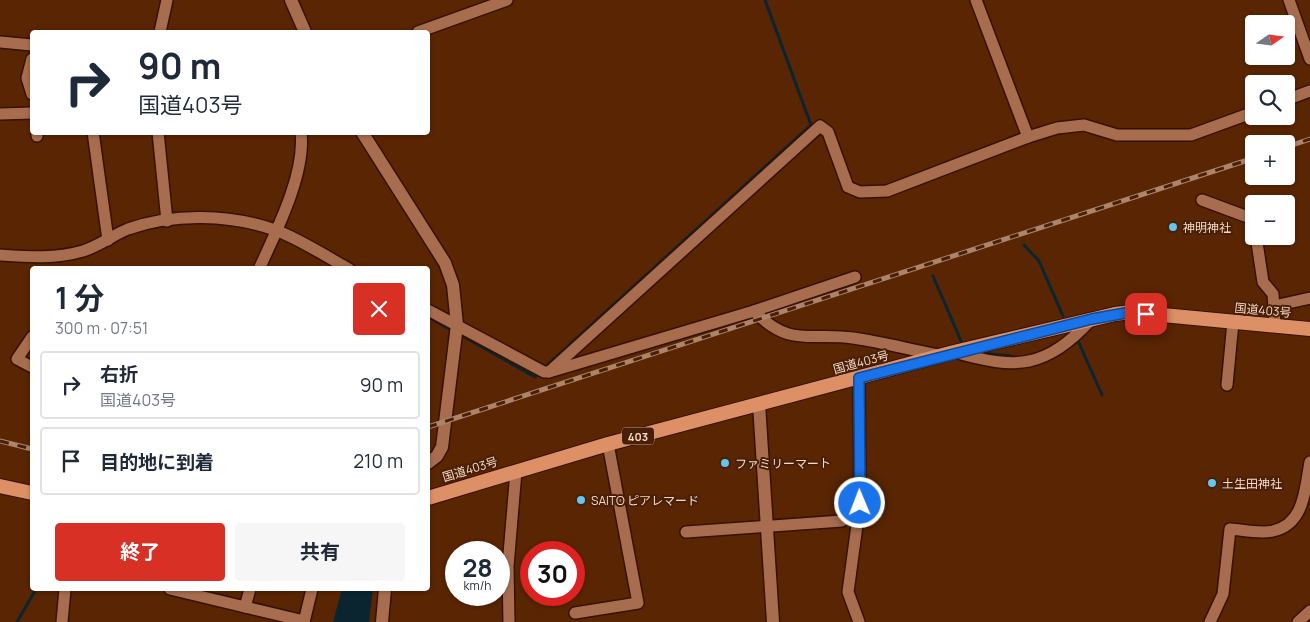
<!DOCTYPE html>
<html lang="ja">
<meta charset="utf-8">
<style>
body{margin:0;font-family:Manrope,"Noto Sans JP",sans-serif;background:#f6f6f7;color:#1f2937;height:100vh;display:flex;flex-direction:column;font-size:19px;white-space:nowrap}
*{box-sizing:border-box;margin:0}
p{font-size:16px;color:#747a83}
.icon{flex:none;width:28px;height:28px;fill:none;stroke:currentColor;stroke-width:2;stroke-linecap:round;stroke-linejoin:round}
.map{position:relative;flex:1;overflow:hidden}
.sheet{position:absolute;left:30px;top:266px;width:400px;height:325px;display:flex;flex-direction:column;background:#fff;border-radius:5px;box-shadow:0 1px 4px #0004}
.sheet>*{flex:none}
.guide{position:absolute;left:30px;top:30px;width:400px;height:105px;border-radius:5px;box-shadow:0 1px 4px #0004;background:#fff;color:#1f2937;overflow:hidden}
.needle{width:32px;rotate:76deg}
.fabs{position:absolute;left:1245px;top:15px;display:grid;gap:10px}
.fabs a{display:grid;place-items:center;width:50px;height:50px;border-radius:5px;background:#fff;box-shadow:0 1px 4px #0004;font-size:25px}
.speed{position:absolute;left:445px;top:541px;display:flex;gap:10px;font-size:25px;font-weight:700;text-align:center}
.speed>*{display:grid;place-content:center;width:65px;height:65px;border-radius:50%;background:#fff;box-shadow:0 1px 4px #0004;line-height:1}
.speed small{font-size:12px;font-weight:400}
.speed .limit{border:8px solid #d22;background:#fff;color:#111}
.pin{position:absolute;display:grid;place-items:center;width:42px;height:42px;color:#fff;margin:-21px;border-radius:10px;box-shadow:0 2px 8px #0006}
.me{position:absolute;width:55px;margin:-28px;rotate:359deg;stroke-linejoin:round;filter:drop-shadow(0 0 4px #0008)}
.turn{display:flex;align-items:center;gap:18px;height:105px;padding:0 25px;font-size:22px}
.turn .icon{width:65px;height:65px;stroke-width:2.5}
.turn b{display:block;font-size:35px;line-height:42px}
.round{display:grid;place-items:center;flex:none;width:52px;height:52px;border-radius:5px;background:#f6f6f7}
.overview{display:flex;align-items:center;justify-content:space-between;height:85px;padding:0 25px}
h1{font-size:30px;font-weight:700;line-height:38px}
.primary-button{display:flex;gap:10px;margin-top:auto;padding:10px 25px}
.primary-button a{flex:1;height:58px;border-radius:5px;background:#d93025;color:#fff;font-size:20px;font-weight:700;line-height:58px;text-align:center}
.primary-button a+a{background:#f6f6f7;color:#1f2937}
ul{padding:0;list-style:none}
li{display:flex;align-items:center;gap:15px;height:68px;margin:0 10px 8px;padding:0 15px;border:2px solid #e0e1e3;border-radius:5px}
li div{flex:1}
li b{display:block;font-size:19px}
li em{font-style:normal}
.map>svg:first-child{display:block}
.water{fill:#0a252f}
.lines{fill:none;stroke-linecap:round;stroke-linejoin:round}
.stream{stroke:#0a252f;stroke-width:3}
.minor-casing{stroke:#371100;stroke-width:14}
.tertiary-casing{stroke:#371100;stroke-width:15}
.trunk-casing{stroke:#371100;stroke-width:16}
.minor{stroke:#a86d4e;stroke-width:11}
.tertiary{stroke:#a86d4e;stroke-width:12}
.trunk{stroke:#dd9066;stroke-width:14}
.rail-casing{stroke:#ad846b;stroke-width:5}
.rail{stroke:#482007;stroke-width:3;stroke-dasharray:9;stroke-linecap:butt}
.route-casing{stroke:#114b97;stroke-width:12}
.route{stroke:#1a73e8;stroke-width:9}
.poi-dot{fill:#64c5ee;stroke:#482007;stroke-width:2}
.labels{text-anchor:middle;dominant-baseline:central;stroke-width:4;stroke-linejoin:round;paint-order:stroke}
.shield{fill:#482007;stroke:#c3a08d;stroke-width:1}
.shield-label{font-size:11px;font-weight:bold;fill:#f8d7c6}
.poi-label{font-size:12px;fill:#f8d7c6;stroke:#482007;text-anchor:start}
.street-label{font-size:12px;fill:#f8d7c6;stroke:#482007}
</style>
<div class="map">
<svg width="1310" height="622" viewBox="0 0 1310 622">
<rect width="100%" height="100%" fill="#592503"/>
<polygon class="water" points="342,589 373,589 369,622 333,622"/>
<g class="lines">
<g class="stream">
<polyline points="1024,245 1039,261 1063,316"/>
<polyline points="933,276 961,341"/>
<polyline points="428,317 453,331"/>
<polyline points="459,334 535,377 540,372"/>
<polyline points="1079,343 1102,395"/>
<polyline points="982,353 1012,356"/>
<polyline points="544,368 811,125 765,0"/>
<polyline points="17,622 36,589"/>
</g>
<g class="minor-casing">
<g id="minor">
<polyline points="976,0 1028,137"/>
<polyline points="1289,0 1310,59"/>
<polyline points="160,32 167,0"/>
<polyline points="418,32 507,0"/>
<polyline points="0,42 32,45"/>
<polyline points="32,59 27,78 32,94"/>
<polyline points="1286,100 1310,91"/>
<polyline points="0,114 32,113"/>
<polyline points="37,132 37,136"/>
<polyline points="93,132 108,240"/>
<polyline points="158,132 167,221"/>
<polyline points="1202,200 1253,219 1254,223"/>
<polyline points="1256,236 1263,282 1273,294 1275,325"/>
<path d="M0,255C29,257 55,259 83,251C99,246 113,235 128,229C173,213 230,214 275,230C300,239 325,256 349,269"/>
<path d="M259,269C276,232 306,173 301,132"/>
<polyline points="1274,306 1310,298"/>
<path d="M428,310L544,372H549L754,311C790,348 810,332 853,338C882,342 911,350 939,355"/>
<polyline points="754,311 855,277"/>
<polyline points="32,337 17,359 32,367"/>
<path d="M954,352C1017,370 1045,369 1092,319"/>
<polyline points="549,372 820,126 828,132 848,187 860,192 887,191 1028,137 1057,128 1084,125 1117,135 1191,135 1254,112"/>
<polyline points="1227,385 1233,322"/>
<polyline points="686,532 842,521"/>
<polyline points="170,589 304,621"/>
<polyline points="245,607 250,589"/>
<polyline points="575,613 638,603 608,444"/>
<polyline points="62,622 65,589"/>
<polyline points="304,622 312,589"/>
<polyline points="509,622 508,566 516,471"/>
<polyline points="859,622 848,592 860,503 859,378"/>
<path d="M1210,622L1223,594L1230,529C1243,530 1260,534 1273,531C1305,524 1305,488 1310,462"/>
<polyline points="1298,622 1310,611"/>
</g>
</g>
<g class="tertiary-casing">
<g id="tertiary">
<polyline points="291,0 305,32"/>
<polyline points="362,132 445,263 453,285 457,325 442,447 437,456 428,463"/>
<polyline points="759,404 773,622"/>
<polyline points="382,622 385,589"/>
</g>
</g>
<g class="trunk-casing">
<g id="trunk">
<polyline points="0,486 32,493"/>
<polyline points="428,498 608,444 954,352 1115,314 1131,312 1310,329"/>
</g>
</g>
<use href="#minor" class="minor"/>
<use href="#tertiary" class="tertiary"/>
<use href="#trunk" class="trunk"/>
<g class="rail-casing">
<g id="rail">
<polyline points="1286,147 1310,139"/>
<polyline points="428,427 1254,158"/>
<polyline points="0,441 32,449"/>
</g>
</g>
<use href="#rail" class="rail"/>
</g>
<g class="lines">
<g class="route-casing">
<polyline id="route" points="860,503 859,378 1092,319 1131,312 1146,314"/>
</g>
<use href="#route" class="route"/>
</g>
<g class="poi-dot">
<circle cx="1173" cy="227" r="5"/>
<circle cx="725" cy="463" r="5"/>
<circle cx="1212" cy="483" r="5"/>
<circle cx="581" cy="500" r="5"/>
</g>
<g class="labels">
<rect class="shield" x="622" y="427.5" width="32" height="17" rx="4"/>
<g class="shield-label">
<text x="638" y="436">403</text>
</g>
<g class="poi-label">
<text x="1183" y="227">神明神社</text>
<text x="735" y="463">ファミリーマート</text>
<text x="1222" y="483">土生田神社</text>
<text x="591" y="500">SAITO ピアレマード</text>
</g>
<g class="street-label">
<text transform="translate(1263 310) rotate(5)">国道403号</text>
<text transform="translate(861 362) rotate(-15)">国道403号</text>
<text transform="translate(470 469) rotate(-17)">国道403号</text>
</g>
</g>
</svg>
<div class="fabs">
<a><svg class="needle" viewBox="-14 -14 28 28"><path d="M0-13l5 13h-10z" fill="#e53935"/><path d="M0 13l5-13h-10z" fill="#747a83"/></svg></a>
<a><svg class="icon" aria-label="search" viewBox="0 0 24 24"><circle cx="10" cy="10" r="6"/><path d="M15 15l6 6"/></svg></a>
<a>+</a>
<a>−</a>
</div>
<div class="speed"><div>28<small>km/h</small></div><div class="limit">30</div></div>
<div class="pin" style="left:1146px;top:314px;background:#d93025"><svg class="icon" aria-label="arrive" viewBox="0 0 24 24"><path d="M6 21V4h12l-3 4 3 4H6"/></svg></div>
<svg class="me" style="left:860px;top:503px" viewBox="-20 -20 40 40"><circle r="17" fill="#1a73e8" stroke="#fff" stroke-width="3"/><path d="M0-11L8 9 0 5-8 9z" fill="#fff"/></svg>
<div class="guide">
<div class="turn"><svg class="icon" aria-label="right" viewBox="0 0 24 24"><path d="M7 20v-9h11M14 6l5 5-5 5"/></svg><div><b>90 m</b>国道403号</div></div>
</div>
<section class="sheet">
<div class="overview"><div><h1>1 分</h1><p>300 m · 07:51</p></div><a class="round" style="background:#d93025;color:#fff"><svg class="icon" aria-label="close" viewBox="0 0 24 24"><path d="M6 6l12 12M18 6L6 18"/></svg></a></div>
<ul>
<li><svg class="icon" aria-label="right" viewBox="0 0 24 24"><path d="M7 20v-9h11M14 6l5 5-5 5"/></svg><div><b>右折</b><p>国道403号</p></div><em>90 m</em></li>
<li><svg class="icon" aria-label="arrive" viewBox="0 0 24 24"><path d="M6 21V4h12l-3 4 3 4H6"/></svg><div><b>目的地に到着</b></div><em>210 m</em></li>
</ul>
<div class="primary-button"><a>終了</a><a>共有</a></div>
</section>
</div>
